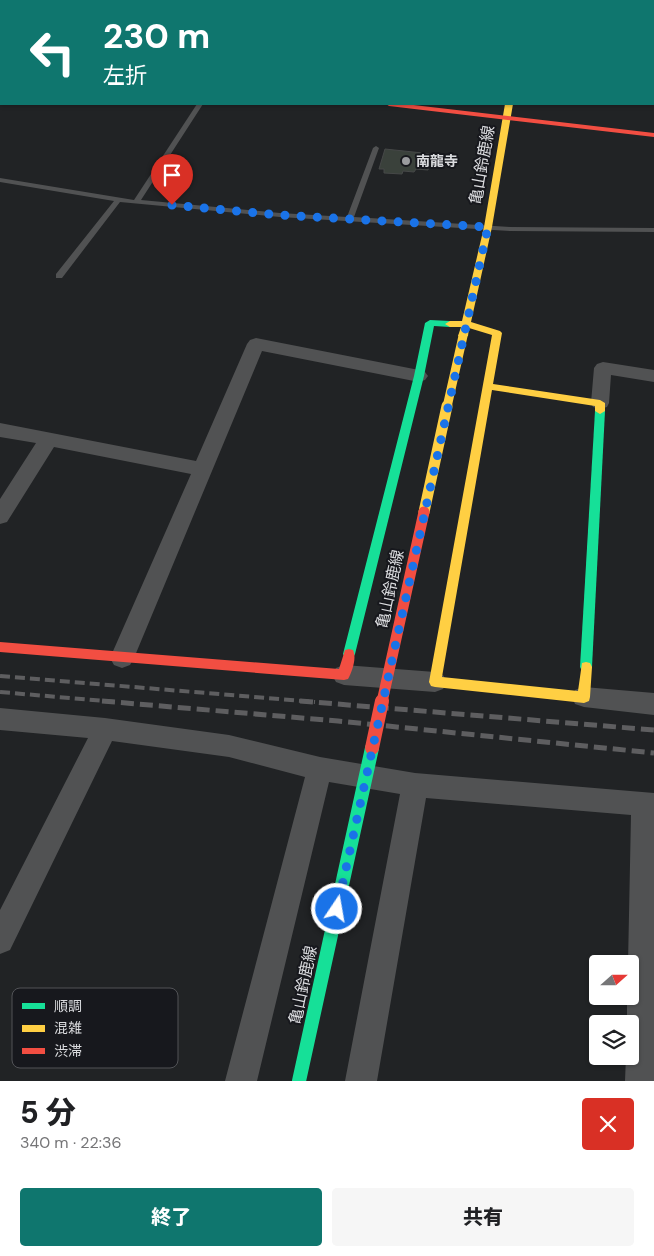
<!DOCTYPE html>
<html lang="ja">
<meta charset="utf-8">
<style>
body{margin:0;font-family:"DM Sans","Noto Sans JP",sans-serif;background:#f6f6f6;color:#202124;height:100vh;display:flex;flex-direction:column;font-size:19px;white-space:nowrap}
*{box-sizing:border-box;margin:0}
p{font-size:16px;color:#757577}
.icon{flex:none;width:28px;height:28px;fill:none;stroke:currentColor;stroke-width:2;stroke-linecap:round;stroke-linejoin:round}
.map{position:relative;height:1081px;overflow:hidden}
.drawer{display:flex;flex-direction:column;background:#fff;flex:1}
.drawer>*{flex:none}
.top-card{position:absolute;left:0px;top:0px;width:655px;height:105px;box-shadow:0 1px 4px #0004;background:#0f766e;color:#fff;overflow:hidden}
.needle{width:32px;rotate:69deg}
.fabs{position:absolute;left:589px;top:955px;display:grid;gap:10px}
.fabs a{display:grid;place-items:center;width:50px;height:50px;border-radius:5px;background:#fff;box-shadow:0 1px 4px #0004;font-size:25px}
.pin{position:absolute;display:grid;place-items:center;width:42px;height:42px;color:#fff;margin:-51px -21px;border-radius:50% 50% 50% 0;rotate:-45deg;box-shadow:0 0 5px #0007}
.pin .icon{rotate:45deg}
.me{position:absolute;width:55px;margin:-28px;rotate:12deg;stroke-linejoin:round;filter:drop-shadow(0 0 4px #0008)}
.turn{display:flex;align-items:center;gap:18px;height:105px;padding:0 20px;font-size:22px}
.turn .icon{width:65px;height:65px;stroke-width:2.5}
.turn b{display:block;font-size:35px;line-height:42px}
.round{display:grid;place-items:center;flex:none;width:52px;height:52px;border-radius:5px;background:#f6f6f6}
.head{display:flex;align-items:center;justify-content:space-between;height:85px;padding:0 20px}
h1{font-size:30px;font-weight:800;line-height:38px}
.action{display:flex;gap:10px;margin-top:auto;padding:10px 20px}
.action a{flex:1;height:58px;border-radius:5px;background:#0f766e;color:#fff;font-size:20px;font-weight:800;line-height:58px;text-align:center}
.action a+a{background:#f6f6f6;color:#202124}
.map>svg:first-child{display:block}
.building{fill:#3a413b;stroke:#464848}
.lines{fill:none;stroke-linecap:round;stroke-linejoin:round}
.lane{fill:#515253;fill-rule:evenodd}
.street{fill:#515253;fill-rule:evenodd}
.fast{fill:#16e098;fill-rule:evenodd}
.slow{fill:#ffcf43;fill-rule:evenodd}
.jam{fill:#f24e42;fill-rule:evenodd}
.rail-far1{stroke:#5e5e60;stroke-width:4;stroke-dasharray:10 5;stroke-linecap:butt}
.rail{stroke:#5e5e60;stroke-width:5;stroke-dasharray:13 6;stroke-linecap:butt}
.fast-bridge{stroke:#16e098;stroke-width:14}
.slow-bridge-far1{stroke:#ffcf43;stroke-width:9}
.slow-bridge{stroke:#ffcf43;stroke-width:11}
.jam-bridge-far1{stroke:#f24e42;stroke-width:11}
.jam-bridge{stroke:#f24e42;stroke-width:14}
.route{stroke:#1a73e8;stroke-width:9;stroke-dasharray:0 16.2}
.poi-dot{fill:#9a9b9e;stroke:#17181d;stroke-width:2}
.labels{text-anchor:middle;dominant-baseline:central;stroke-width:4;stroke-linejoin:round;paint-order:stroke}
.far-poi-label{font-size:14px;font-weight:bold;fill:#dbdcdf;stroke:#17181d;text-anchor:start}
.street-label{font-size:16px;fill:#dbdcdf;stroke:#17181d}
.key{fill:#17181d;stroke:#525357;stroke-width:1}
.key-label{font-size:14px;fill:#dbdcdf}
</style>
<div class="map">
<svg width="654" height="1081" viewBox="0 0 654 1081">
<rect width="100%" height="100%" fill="#212325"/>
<polygon class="building" points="385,149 432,154 428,170 416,169 414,172 403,171 402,174 384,173 384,169 379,169"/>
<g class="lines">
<g class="lane">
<polygon points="439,0 454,0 455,1 441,1"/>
<polygon points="197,104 203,104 141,200 280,213 347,217 373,148 376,146 379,148 354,217 510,227 654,228 654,232 510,231 280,217 120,202 62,278 56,278 56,274 114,201 0,182 0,178 134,200"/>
</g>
<g class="street">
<polygon points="0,1 3,1 1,8 0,8"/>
<polygon points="256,338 419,370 425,372 428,376 425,380 419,382 262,351 134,658 130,665 122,668 114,665 110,658 191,474 54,447 7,522 0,524 0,499 36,443 0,437 0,423 196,461 247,344 250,340"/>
<polygon points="603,362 654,370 654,382 611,375 609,403 607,407 600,409 593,407 591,403 594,368 597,364"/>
<polygon points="344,665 435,672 443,675 447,682 443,689 435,692 344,685 336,682 332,675 336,668"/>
<polygon points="584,687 654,693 654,715 584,707 575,704 572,697 575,690"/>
<polygon points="0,708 105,718 229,735 320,757 415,773 654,793 654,1081 625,1081 626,1056 630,1056 630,1024 627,1024 627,996 630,996 630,964 628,964 631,815 426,798 377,1081 345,1081 400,794 329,782 257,1081 225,1081 305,777 229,757 112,741 10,950 0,954 0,910 88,738 0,730"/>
</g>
<g class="fast">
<polygon points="430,320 450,321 455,324 450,327 434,326 424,376 355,654 353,658 349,659 345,658 343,654 414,376 425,323"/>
<polygon points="600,408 605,411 592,667 590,671 586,672 582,671 580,667 595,411"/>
</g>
<polygon class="slow" points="505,104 513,104 492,227 471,322 500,331 502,333 493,384 600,400 605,403 605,411 600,414 595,411 595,406 492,390 442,677 578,691 582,663 586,662 590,663 592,667 590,697 589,701 584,703 435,687 431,686 429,682 492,335 469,328 468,336 463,339 458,336 461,327 450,327 445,324 450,321 462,321 484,227"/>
<g class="jam">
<rect x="0" y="65" width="1" height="4"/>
<polygon points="386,104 405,104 654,133 654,137 389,106"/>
<path d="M0,642L339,669L345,650L349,649L353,650C357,658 352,672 348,679L344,680L0,652Z"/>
</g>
<g class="rail-far1">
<polyline points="0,676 315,702"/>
<polyline points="0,692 116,702"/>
</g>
<g class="rail">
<polyline points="102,701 338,721 654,753"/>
<polyline points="300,701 654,730"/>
</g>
<polyline class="fast-bridge" points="299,1081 372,748"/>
<polyline class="slow-bridge-far1" points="447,407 463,336"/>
<polyline class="slow-bridge" points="424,512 447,406"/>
<polyline class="jam-bridge-far1" points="382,702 424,512"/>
<polyline class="jam-bridge" points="372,748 382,701"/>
</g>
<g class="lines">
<polyline class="route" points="172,205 280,215 488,227 337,909"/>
</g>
<circle class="poi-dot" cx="406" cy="161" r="5"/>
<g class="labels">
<g class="far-poi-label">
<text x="416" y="161">南龍寺</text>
</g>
<g class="street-label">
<text transform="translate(482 165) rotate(-80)">亀山鈴鹿線</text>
<text transform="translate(390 589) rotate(-78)">亀山鈴鹿線</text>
<text transform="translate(303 985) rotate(-78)">亀山鈴鹿線</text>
</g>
</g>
<rect x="12" y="988" width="166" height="80" rx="8" class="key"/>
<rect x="22" y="1003" width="23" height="6" fill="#16e098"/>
<rect x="22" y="1025" width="23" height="7" fill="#ffcf43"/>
<rect x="22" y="1048" width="23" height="6" fill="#f24e42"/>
<g class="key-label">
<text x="54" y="1011">順調</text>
<text x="54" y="1033">混雑</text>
<text x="54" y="1056">渋滞</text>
</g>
</svg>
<div class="fabs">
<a><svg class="needle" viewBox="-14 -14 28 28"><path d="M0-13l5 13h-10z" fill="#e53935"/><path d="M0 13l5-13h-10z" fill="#757577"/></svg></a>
<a><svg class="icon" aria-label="layers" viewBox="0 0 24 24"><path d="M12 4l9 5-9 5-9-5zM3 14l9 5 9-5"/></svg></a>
</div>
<div class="pin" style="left:172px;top:205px;background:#d93025"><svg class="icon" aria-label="arrive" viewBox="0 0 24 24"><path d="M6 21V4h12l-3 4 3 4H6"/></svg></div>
<svg class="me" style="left:337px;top:909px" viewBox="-20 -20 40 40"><circle r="17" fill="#1a73e8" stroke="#fff" stroke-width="3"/><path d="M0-11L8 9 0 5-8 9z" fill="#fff"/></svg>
<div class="top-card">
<div class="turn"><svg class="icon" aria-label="left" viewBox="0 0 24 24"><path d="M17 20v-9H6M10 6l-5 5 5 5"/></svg><div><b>230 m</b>左折</div></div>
</div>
</div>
<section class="drawer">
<div class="head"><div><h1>5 分</h1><p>340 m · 22:36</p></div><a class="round" style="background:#d93025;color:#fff"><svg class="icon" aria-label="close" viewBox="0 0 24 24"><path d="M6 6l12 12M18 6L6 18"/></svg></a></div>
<div class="action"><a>終了</a><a>共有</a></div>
</section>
